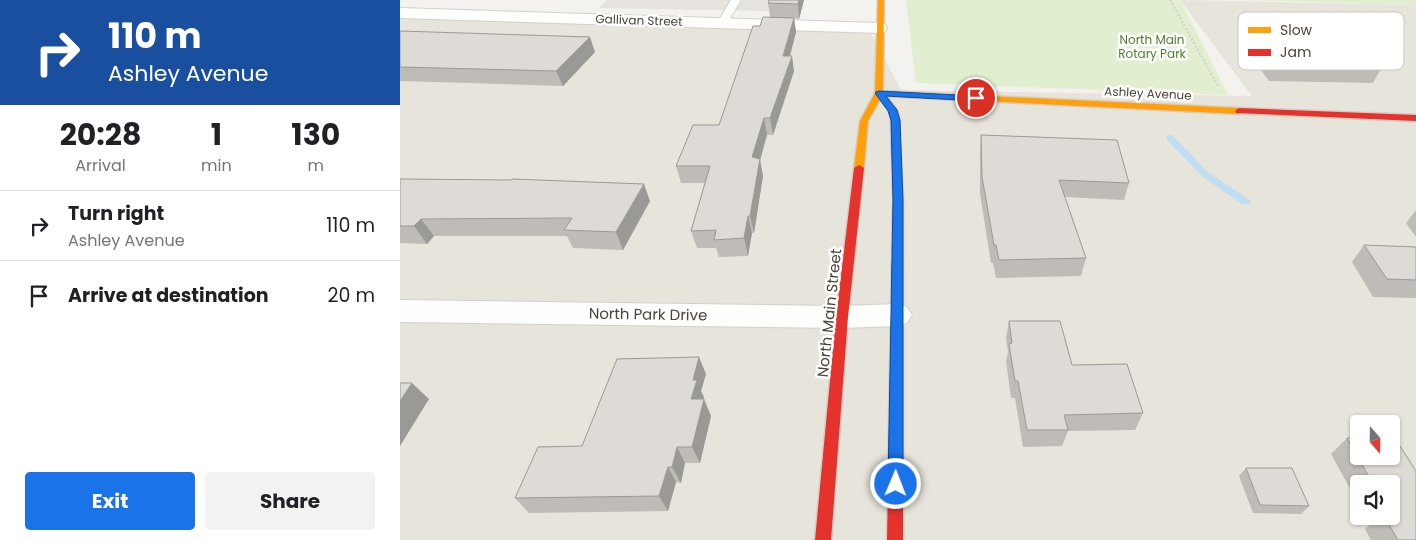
<!DOCTYPE html>
<style>
body{margin:0;font-family:Poppins,sans-serif;background:#f2f2f2;color:#202124;height:100vh;display:flex;flex-direction:column;font-size:19px;white-space:nowrap}
*{box-sizing:border-box;margin:0}
p{font-size:16px;color:#757577}
.icon{flex:none;width:28px;height:28px;fill:none;stroke:currentColor;stroke-width:2;stroke-linecap:round;stroke-linejoin:round}
.map{position:relative;flex:1;overflow:hidden}
.sheet{display:flex;flex-direction:column;background:#fff;width:400px}
.sheet>*{flex:none}
.banner{background:#1a4fa0;color:#fff;overflow:hidden}
.needle{width:32px;rotate:160deg}
.buttons{position:absolute;left:950px;top:415px;display:grid;gap:10px}
.buttons a{display:grid;place-items:center;width:50px;height:50px;border-radius:5px;background:#fff;box-shadow:0 1px 4px #0004;font-size:25px}
.pin{position:absolute;display:grid;place-items:center;width:42px;height:42px;color:#fff;margin:-21px;border:2px solid #fff;border-radius:50%;box-shadow:0 1px 5px #0007}
.me{position:absolute;width:55px;margin:-28px;rotate:1deg;stroke-linejoin:round;filter:drop-shadow(0 0 4px #0008)}
.turn{display:flex;align-items:center;gap:18px;height:105px;padding:0 25px;font-size:22px}
.turn .icon{width:65px;height:65px;stroke-width:2.5}
.turn b{display:block;font-size:35px;line-height:42px}
.eta{display:flex;justify-content:space-evenly;align-items:center;height:85px;text-align:center}
.eta b{font-size:30px;font-weight:700;line-height:35px}
.button{display:flex;gap:10px;margin-top:auto;padding:10px 25px}
.button a{flex:1;height:58px;border-radius:5px;background:#1a73e8;color:#fff;font-size:20px;font-weight:700;line-height:58px;text-align:center}
.button a+a{background:#f2f2f2;color:#202124}
ul{padding:0;list-style:none}
li{display:flex;align-items:center;gap:15px;height:70px;padding:0 25px;border-top:1px solid #e0e0e0}
li div{flex:1}
li b{display:block;font-size:19px}
li em{font-style:normal}
main{display:flex;flex:1;min-height:0}
.map>svg:first-child{display:block}
.residential{fill:#e7e4dc;fill-rule:evenodd}
.green{fill:#e1eecf}
.parking{fill:#e6e3df}
.lines{fill:none;stroke-linecap:round;stroke-linejoin:round}
.stream{fill:#c0ddf1;fill-rule:evenodd}
.lane-casing{stroke:#d2d0cb;stroke-width:2}
.street-casing{stroke:#d2d0cb;stroke-width:2}
.slow-casing{stroke:#d3cfc5;stroke-width:3}
.jam-casing{stroke:#d3cfc5;stroke-width:3}
.path{stroke:#d3d2cc;stroke-width:2;stroke-dasharray:2 2;stroke-linecap:butt}
.lane{fill:#fdfdfc;fill-rule:evenodd}
.street{fill:#fdfdfc;fill-rule:evenodd}
.slow{fill:#ff9f0a;fill-rule:evenodd}
.jam{fill:#e5322d;fill-rule:evenodd}
.wall{fill:#bfbcb8}
.shaded-wall{fill:#9b9996}
.building{fill:#dedbd6;stroke:#9b9996}
.route{fill:#1a73e8;stroke:#114b97}
.labels{text-anchor:middle;dominant-baseline:central;stroke-width:5;stroke-linejoin:round;paint-order:stroke}
.far-street-label{font-size:12px;fill:#4b4439;stroke:#fff}
.far-park-label{font-size:12px;fill:#4a7f2a;stroke:#fff}
.street-label{font-size:15px;fill:#4b4439;stroke:#fff}
.key{fill:#fff;stroke:#c9c7c4;stroke-width:1}
.key-label{font-size:14px;fill:#4b4439}
</style>
<main>
<section class="sheet">
<div class="banner">
<div class="turn"><svg class="icon" aria-label="right" viewBox="0 0 24 24"><path d="M7 20v-9h11M14 6l5 5-5 5"/></svg><div><b>110 m</b>Ashley Avenue</div></div>
</div>
<div class="eta">
<div><b>20:28</b><p>Arrival</p></div>
<div><b>1</b><p>min</p></div>
<div><b>130</b><p>m</p></div>
</div>
<ul>
<li><svg class="icon" aria-label="right" viewBox="0 0 24 24"><path d="M7 20v-9h11M14 6l5 5-5 5"/></svg><div><b>Turn right</b><p>Ashley Avenue</p></div><em>110 m</em></li>
<li><svg class="icon" aria-label="arrive" viewBox="0 0 24 24"><path d="M6 21V4h12l-3 4 3 4H6"/></svg><div><b>Arrive at destination</b></div><em>20 m</em></li>
</ul>
<div class="button"><a>Exit</a><a>Share</a></div>
</section>
<div class="map">
<svg width="1016" height="540" viewBox="0 0 1016 540">
<rect width="100%" height="100%" fill="#f4f2ee"/>
<path class="residential" d="M780,0L1016,5V540H0V19L470,31L501,90L852,96ZM959,424H991V456H959ZM959,484H991V516H959Z"/>
<g class="green">
<polygon points="506,0 780,0 828,95 516,83"/>
<polygon points="841,0 1016,0 1016,5"/>
</g>
<polygon class="parking" points="206,0 372,0 368,11 199,8"/>
<g class="lines">
<polygon class="stream" points="770,135 773,136 809,173 850,200 851,202 850,204 842,204 803,177 767,140 767,136"/>
<g class="lane-casing">
<polygon id="lane" points="331,0 341,0 326,25 318,25 317,23"/>
</g>
<g class="street-casing">
<g id="street">
<polygon points="0,8 479,23 485,24 487,28 485,32 479,33 0,18"/>
<polygon points="0,300 442,306 497,304 507,307 512,315 507,323 497,326 442,328 0,322"/>
</g>
</g>
<g class="slow-casing">
<polygon id="slow" points="478,0 484,0 483,91 839,108 843,111 839,114 482,96 468,121 464,168 459,171 456,170 454,168 460,121 475,93"/>
</g>
<g class="jam-casing">
<g id="jam">
<polygon points="476,91 482,91 497,110 499,120 503,200 503,540 487,540 493,200 491,120 489,110 475,93"/>
<polygon points="839,108 1016,115 1016,121 836,113 835,111"/>
<polygon points="459,165 464,168 448,317 431,540 415,540 436,317 454,168"/>
</g>
</g>
<polyline class="path" points="770,0 818,86"/>
<use href="#lane" class="lane"/>
<use href="#street" class="street"/>
<use href="#slow" class="slow"/>
<use href="#jam" class="jam"/>
</g>
<g class="wall">
<polygon points="369,0 404,0 399,19 394,18 396,32 390,56 394,71 373,135 367,135 360,160 363,176 354,233 352,233 348,256 319,257 316,248 297,248 291,231 305,183 281,183 276,166 319,125 360,26 370,17 368,3"/>
<polygon points="0,31 195,52 163,86 0,81"/>
<polygon points="855,36 982,67 973,83 869,81 848,52"/>
<polygon points="581,135 729,183 724,200 665,197 686,258 681,276 596,278 593,263 591,263 580,194 580,151"/>
<polygon points="0,179 250,201 223,250 173,248 167,236 34,236 27,244 0,243"/>
<polygon points="1016,210 1016,237 1006,223"/>
<polygon points="964,245 1016,247 1016,298 973,297 952,262"/>
<polygon points="609,321 672,365 743,413 735,430 668,431 662,446 623,447 615,398 611,398 606,361 608,352 606,338"/>
<polygon points="306,374 301,391 304,397 303,399 311,416 300,463 285,463 281,483 276,482 268,511 129,513 115,498 182,446"/>
<polygon points="991,437 994,437 1016,471 1016,540 971,540 965,529 970,525 965,516 991,516 991,484 959,484 959,505 931,454 947,438 959,438 959,456 991,456"/>
<polygon points="846,468 909,506 901,514 853,513 839,476"/>
</g>
<g class="shaded-wall">
<polygon points="399,0 404,0 399,19 398,4"/>
<polygon points="394,18 396,32 386,71 383,56"/>
<polygon points="190,37 195,52 163,86 156,71"/>
<polygon points="392,56 394,71 373,135 370,118"/>
<polygon points="364,118 367,135 360,160 363,176 354,233 350,216 352,157"/>
<polygon points="244,184 250,201 223,250 216,232"/>
<polygon points="348,216 352,233 348,256 344,238"/>
<polygon points="21,219 34,236 27,244 14,226"/>
<polygon points="299,357 306,374 301,391 304,397 299,416 291,399 293,380"/>
<polygon points="12,383 29,399 0,446 0,401"/>
<polygon points="304,399 311,416 300,463 292,447"/>
<polygon points="277,447 285,463 281,483 272,467"/>
<polygon points="268,467 276,482 268,511 259,496"/>
</g>
<g class="building">
<polygon points="369,0 399,0 398,4 368,3"/>
<polygon points="363,17 394,18 383,56 392,56 370,118 364,118 352,157 360,159 350,216 348,216 344,238 314,240 316,230 291,231 310,166 276,166 293,125 319,125 353,26 360,26"/>
<polygon points="0,31 190,37 156,71 0,67"/>
<polygon points="581,135 717,140 729,183 659,180 686,258 599,260 596,245 594,245 582,177"/>
<polygon points="0,179 111,180 112,179 244,184 216,232 164,230 172,218 21,219 14,226 0,226"/>
<polygon points="964,245 1016,247 1016,280 987,279"/>
<polygon points="609,321 660,321 672,365 727,364 743,413 664,415 668,430 627,430 618,381 615,381 609,344 612,343"/>
<polygon points="299,357 293,380 297,380 291,399 304,399 292,447 277,447 272,467 268,467 259,496 115,498 138,447 182,446 217,359"/>
<polygon points="0,383 12,383 0,401"/>
<polygon points="991,437 994,437 1016,471 1016,540 998,540 984,516 991,516 991,484 973,484 947,438 959,438 959,456 991,456"/>
<polygon points="846,468 892,468 909,506 860,505"/>
</g>
<polygon class="route" points="479,91 576,96 581,98 576,101 486,96 497,110 500,120 503,200 503,484 501,489 496,491 490,489 488,484 493,200 491,120 488,111 475,93"/>
<g class="labels">
<g class="far-street-label">
<text transform="translate(239 20) rotate(2)">Gallivan Street</text>
<text transform="translate(748 93) rotate(3)">Ashley Avenue</text>
</g>
<g class="far-park-label">
<text x="752" y="39">North Main<tspan x="752" dy="14">Rotary Park</tspan></text>
</g>
<g class="street-label">
<text transform="translate(429 313) rotate(-84)">North Main Street</text>
<text transform="translate(248 314) rotate(1)">North Park Drive</text>
</g>
</g>
<rect x="838" y="12" width="166" height="58" rx="8" class="key"/>
<rect x="848" y="27" width="23" height="6" fill="#ff9f0a"/>
<rect x="848" y="49" width="23" height="7" fill="#e5322d"/>
<g class="key-label">
<text x="880" y="35">Slow</text>
<text x="880" y="57">Jam</text>
</g>
</svg>
<div class="buttons">
<a><svg class="needle" viewBox="-14 -14 28 28"><path d="M0-13l5 13h-10z" fill="#e53935"/><path d="M0 13l5-13h-10z" fill="#757577"/></svg></a>
<a><svg class="icon" aria-label="sound" viewBox="0 0 24 24"><path d="M4 9h4l5-4v14l-5-4H4zM17 9q2 3 0 6"/></svg></a>
</div>
<div class="pin" style="left:576px;top:98px;background:#d93025"><svg class="icon" aria-label="arrive" viewBox="0 0 24 24"><path d="M6 21V4h12l-3 4 3 4H6"/></svg></div>
<svg class="me" style="left:496px;top:484px" viewBox="-20 -20 40 40"><circle r="17" fill="#1a73e8" stroke="#fff" stroke-width="3"/><path d="M0-11L8 9 0 5-8 9z" fill="#fff"/></svg>
</div>
</main>
